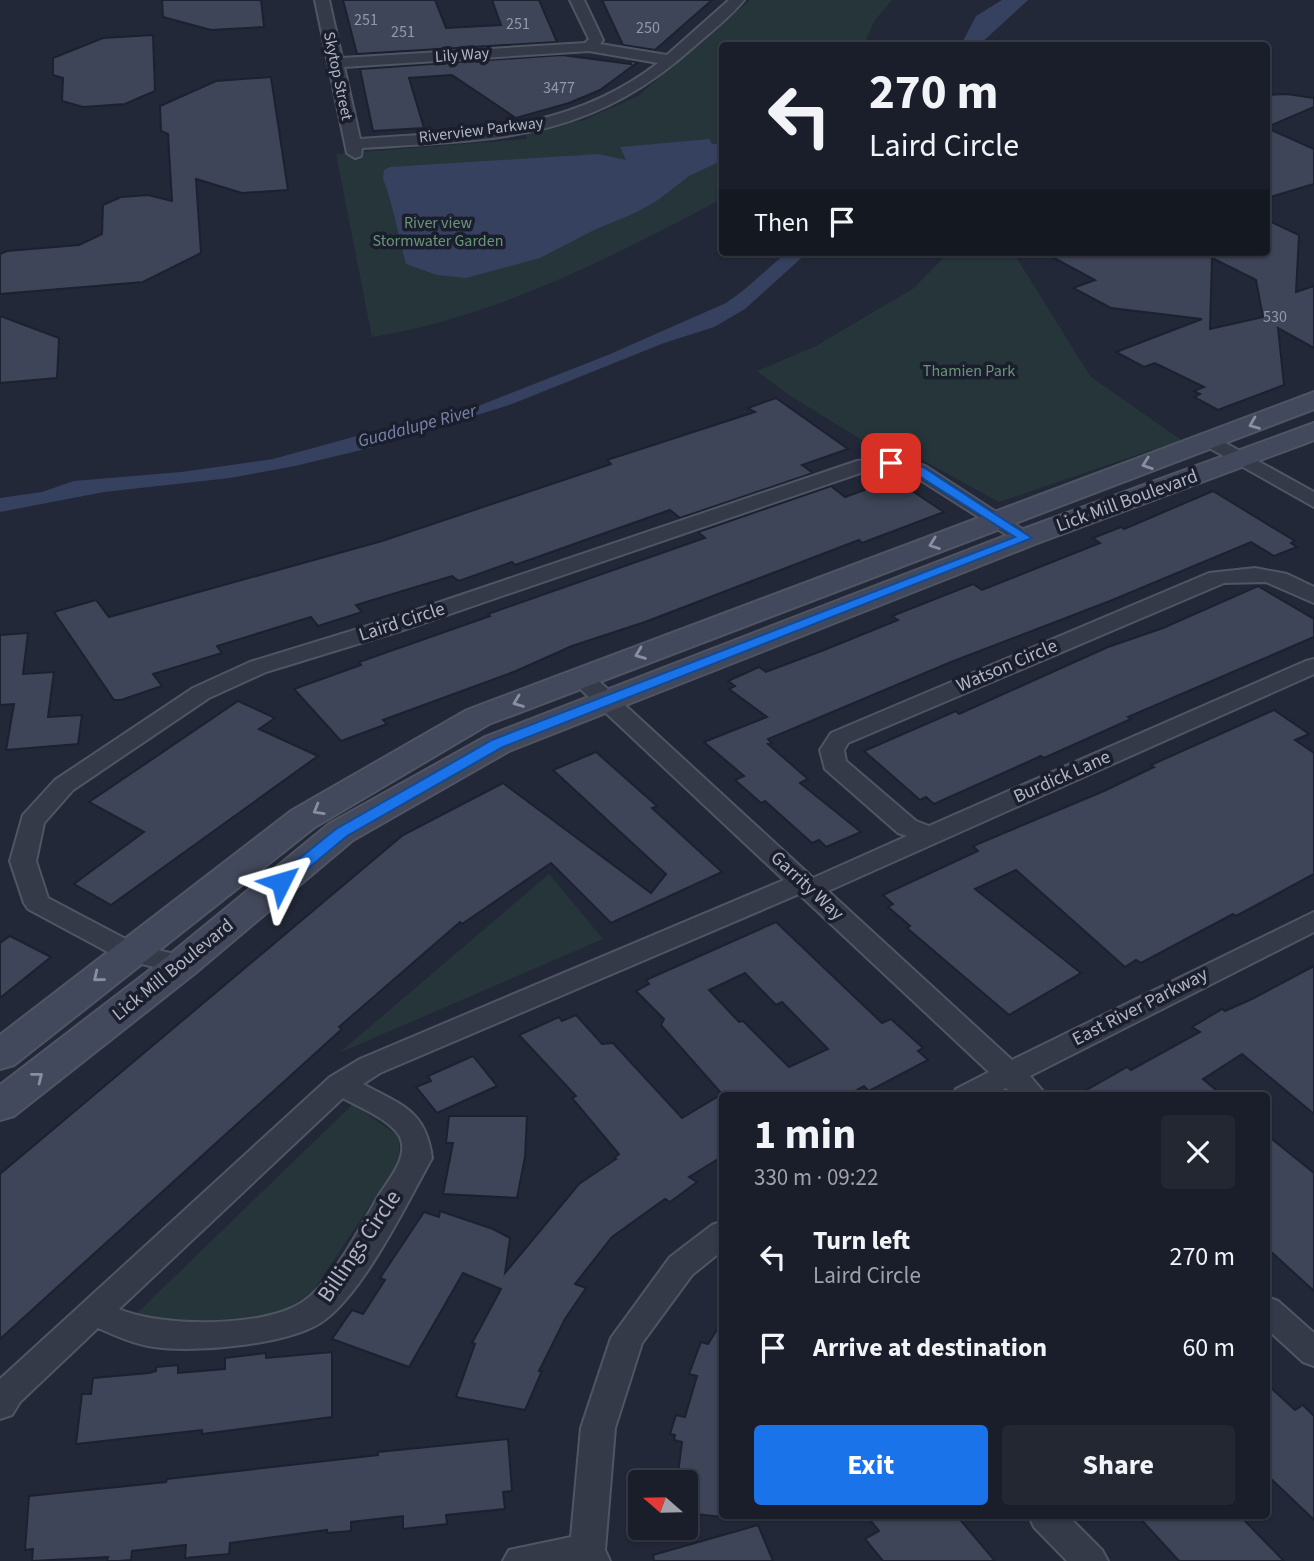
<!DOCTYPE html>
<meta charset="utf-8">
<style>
body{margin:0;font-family:"Source Sans 3",sans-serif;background:#232732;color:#f1f3f6;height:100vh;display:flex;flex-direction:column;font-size:26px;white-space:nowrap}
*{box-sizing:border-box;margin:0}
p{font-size:23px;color:#9fa2a8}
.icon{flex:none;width:38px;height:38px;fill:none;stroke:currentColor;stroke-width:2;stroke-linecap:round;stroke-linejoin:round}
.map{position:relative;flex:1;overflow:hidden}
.sheet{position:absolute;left:719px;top:1092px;width:551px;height:427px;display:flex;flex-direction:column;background:#1a1e2a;border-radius:7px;box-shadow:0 2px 5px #0004,0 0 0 2px #383c47}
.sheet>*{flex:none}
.guide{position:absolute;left:719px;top:42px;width:551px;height:214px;border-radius:7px;box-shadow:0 2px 5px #0004,0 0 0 2px #383c47;background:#1a1e2a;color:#f1f3f6;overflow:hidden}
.needle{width:46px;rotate:290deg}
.controls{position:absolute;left:628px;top:1470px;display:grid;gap:14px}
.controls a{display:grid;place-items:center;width:70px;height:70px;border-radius:7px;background:#1a1e2a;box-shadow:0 2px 5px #0004,0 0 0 2px #383c47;font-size:35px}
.pin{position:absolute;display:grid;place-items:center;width:60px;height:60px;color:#fff;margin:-30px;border-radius:14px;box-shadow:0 4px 10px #0006}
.me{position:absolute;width:77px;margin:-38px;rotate:50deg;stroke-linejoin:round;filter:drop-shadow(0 0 5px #0008)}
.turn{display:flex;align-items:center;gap:24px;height:147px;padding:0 35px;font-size:32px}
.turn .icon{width:91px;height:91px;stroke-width:2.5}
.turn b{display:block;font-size:49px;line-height:60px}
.then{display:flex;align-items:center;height:66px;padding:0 35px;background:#0003;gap:14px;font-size:26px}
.round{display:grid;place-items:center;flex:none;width:74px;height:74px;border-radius:7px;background:#232732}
.summary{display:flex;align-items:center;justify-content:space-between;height:119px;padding:0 35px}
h1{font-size:42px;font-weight:700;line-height:52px}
.primary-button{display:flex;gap:14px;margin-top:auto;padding:14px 35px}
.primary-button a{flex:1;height:80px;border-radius:7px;background:#1a73e8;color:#fff;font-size:28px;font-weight:700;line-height:80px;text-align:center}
.primary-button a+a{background:#232732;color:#f1f3f6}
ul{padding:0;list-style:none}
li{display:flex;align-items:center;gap:21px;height:91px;padding:0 35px}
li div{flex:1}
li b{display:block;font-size:26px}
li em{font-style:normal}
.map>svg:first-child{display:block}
.green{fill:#25353a}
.water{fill:#36415f}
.building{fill:#3e4558;stroke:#1d212f;stroke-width:2;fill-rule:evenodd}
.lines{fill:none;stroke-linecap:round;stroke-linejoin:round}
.street-casing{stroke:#505564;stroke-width:4}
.secondary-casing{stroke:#505564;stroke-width:4}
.street{fill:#353a49;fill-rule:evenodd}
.secondary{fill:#43495c;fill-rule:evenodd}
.oneway{stroke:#8a8fa0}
.route{fill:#1a73e8;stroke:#114b97;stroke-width:2}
.labels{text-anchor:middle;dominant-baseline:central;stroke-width:7;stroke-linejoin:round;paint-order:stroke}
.number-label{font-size:16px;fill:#9499aa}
.far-street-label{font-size:16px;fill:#b0b5c5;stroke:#1b1f2d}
.far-park-label{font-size:16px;fill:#68957a;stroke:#1b1f2d}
.far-water-label{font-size:18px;font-style:italic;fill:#7986ac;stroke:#1b1f2d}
.street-label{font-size:19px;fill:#b0b5c5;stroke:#1b1f2d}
.near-street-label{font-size:23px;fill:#b0b5c5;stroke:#1b1f2d}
</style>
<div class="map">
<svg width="1314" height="1561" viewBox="0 0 1314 1561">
<rect width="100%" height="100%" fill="#222838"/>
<g class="green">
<path d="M750,0H892L875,20L864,45L723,46V198C617,255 492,319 372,337L336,154L527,139L525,133L584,120L638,96Z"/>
<polygon points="949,252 1013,252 1090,376 1181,440 999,502 915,456 873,447 789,395 757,371 816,346 914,288"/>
<polygon points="549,874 603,939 339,1053"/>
<polygon points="353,1104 400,1137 398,1163 312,1293 280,1313 188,1324 149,1321 136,1314"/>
</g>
<g class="water">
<polygon points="1002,0 1028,0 979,45 961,45 976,16"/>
<path d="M709,139L712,144L723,143V160L689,176L658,200L635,213L594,230L540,258L466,278L437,275L406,264C398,235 394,207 383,179L384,170L390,167L598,154L626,160L620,147Z"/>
<path d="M788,252H808L745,309L714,327L664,343L512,404L378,446L295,466L230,478L104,492L0,512V498L42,492L74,481L181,472L273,459L415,420L458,414L608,355L726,303C749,288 766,269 788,252Z"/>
</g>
<g class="building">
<polygon points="162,0 261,0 264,27 211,30 163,17"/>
<polygon points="343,0 435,0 446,28 501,25 492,0 539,0 557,42 357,54"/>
<polygon points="602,0 712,0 655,50 623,45"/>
<polygon points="153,35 155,91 125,104 83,107 62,101 63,78 53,75 53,58 103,38"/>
<polygon points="562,55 631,64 630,61 638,62 600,90 569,103 516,118 452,75 409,78 424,128 373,131 360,69"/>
<polygon points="271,77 288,190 242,193 196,179 201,253 143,282 0,294 0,254 7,251 79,245 102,234 103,205 121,197 148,195 172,201 168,134 161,131 160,106 216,81"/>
<polygon points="1287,94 1314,98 1314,107 1267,127 1267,95"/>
<polygon points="1267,128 1314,149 1314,184 1267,198"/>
<path d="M1267,220L1299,235L1296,292L1314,286V348L1278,328L1284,385L1218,410L1194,397L1200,394L1194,391L1204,387L1155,363L1144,367L1116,352L1202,319L1111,308L1073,288L1095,280L1043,252H1267ZM1212,258L1256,280L1263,317L1210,329Z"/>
<polygon points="0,316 59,338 57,378 0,383"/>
<polygon points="776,398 848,449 802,465 813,473 680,518 670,510 515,565 512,562 459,581 452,576 356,605 362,612 318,626 311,617 217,646 222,653 153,674 162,686 121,700 114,700 54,612 96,600 109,617 382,541 611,464 607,460 755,412 748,408"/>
<polygon points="894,479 944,512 862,543 859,540 645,622 572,646 516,671 383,720 387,724 341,741 294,689 361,665 359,662 490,616 488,614 705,538 698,532 831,486 845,497"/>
<polygon points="1213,491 1295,541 1291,543 1297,547 1274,556 1251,542 1110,601 951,662 768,739 772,743 768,744 808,779 800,783 861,832 826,847 819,840 812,843 765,801 761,803 735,780 744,776 704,742 767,717 729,689 735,686 728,681 759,667 766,672 824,650 898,620 892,616 973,584 982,590 1032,570 1100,543 1093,538 1121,527 1124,529"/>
<polygon points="1258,586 1314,619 1314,637 1128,717 1131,719 1044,758 1041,756 934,804 926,797 920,800 864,751 956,711 959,714 1108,647 1163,628"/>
<polygon points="28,633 23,674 54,672 48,717 82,715 78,744 6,750 14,704 0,705 0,635"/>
<polygon points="238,701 275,718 259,729 318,756 111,905 74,884 144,832 89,802"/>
<polygon points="1274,710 1309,734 1295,740 1314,753 1314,874 1236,916 1233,914 1141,963 1136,960 1125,967 1016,870 975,889 1081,973 1009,1015 907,928 910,926 888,907 893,904 883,895 978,851 973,846 1104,791 1154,767 1151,765"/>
<polygon points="596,752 657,806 652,808 722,872 611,923 551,863 462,924 460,922 339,1027 342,1029 0,1339 0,1174 403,835 503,783 651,893 666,874 553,770"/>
<path d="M776,922L882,1023L891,1019L923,1048L918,1051L928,1060L869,1091L864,1086L846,1096L723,1095V1156L689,1177L697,1182L670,1202L665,1199L612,1237L575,1284L586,1288L565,1319L539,1371H542L525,1410L456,1397L475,1344L472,1343L501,1289L463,1273L409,1367L332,1339L352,1310L363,1314L385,1280L380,1278L424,1212L439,1217L440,1211L493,1229L510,1238L505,1273L579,1184L616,1159L614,1158L619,1154L572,1098L576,1096L519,1035L559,1017L562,1021L576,1015L602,1044L613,1043L682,1118L722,1094L661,1025L664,1019L636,991L649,984L646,980ZM745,973L776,1005L782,1002L828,1049L789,1067L743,1021L739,1022L709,990Z"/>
<polygon points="10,936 51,957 0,998 0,943"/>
<polygon points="1314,966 1314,1114 1242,1054 1203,1079 1223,1096 1076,1096 1127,1067 1131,1070 1200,1032 1192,1027 1222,1009 1225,1011 1252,999"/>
<polygon points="473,1056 497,1086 437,1113 416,1087 431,1081 428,1076"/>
<polygon points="449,1116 527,1116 525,1157 517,1198 443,1194 453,1143 446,1143"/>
<polygon points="1267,1135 1314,1173 1314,1291 1267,1248"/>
<polygon points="723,1320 723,1517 686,1513 686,1482 677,1482 682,1442 674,1440 675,1435 670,1434 676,1415 685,1417 697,1376 689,1374 701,1342 708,1344"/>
<polygon points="332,1352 332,1417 202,1434 202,1430 76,1444 82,1394 91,1394 93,1378 149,1373 156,1371 156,1367 178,1365 178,1373 225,1369 225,1358 266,1353 266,1358"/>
<polygon points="1267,1384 1295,1410 1303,1405 1314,1416 1314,1520 1267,1475"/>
<polygon points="508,1439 512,1491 503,1492 505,1509 446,1515 447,1524 403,1529 403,1516 351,1522 351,1531 327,1533 327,1530 230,1543 229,1554 185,1558 186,1545 132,1551 131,1560 119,1561 107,1561 108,1557 32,1561 33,1549 25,1550 29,1496 166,1482 167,1479 378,1455 378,1452"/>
<polygon points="867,1516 957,1516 995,1561 883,1561 865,1539 879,1531"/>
<polygon points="1138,1516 1240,1516 1284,1561 1179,1561"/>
<polygon points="758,1525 773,1561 654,1561 653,1555"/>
</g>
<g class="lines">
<g class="street-casing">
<g id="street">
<path d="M315,0H329L342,58L585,43L589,39L570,0H584L603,40L600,44L667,55L729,0H744C731,16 713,30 697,44C589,142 499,139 362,148L361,156L355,158L347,153ZM589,51L658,63C567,133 469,131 360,139L344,67Z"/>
<polygon points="1211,435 1314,492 1314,507 1204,445 1201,441 1204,437"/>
<polygon points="891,457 925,466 1036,538 1025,544 1018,542 911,474 891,469 866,471 403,630 266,672 209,698 73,790 44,823 36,861 48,898 137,945 191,958 195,965 191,972 181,974 119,958 28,909 24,903 10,861 23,815 55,780 193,688 250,662 387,620 857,461"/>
<path d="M1255,568L1287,574L1314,587V603L1266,582L1224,583L848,743L844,750L846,761L916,821L929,826L1306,661L1314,659V674L828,891L1012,1060L1314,912V932L1030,1076L1047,1096H1014L1006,1088L992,1096H952L956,1089L989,1072L799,894L380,1073L363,1084C401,1105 426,1110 432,1158C407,1203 366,1288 326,1319C294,1345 194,1353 154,1347C134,1344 116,1336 98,1328L20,1402L12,1415L0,1419V1379L330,1077L360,1059L784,880L573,682L569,677L573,672H589L813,878L907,836L898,833L825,769L820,750L831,733L1209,573ZM343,1098C360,1108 390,1119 400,1137C409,1157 389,1179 379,1195C360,1227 333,1283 301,1303C262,1328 160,1327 119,1309Z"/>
<polygon points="723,1221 723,1250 692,1275 642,1343 615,1428 605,1550 610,1561 503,1561 509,1550 571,1537 581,1428 611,1338 670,1257 712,1225"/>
<polygon points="1267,1297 1278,1301 1314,1333 1314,1366 1303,1362 1267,1329"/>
<polygon points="1029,1516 1068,1516 1102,1550 1108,1561 1067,1561 1034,1527"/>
</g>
</g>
<g class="secondary-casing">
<g id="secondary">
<polygon points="1314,392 1314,409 489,724 315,827 14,1065 0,1069 0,1035 291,811 467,710"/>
<polygon points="1314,423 1314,440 1035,544 509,751 353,840 194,974 14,1116 0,1120 0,1085 168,956 329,824 485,737 1015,532"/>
</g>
</g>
<use href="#street" class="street"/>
<use href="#secondary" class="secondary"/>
</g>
<defs><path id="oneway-chevron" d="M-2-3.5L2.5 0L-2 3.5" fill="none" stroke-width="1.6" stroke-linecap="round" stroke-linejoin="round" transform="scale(1.75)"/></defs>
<g class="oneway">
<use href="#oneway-chevron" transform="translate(1254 424) rotate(158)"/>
<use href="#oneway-chevron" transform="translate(1147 464) rotate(161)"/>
<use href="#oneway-chevron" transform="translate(934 544) rotate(160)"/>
<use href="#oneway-chevron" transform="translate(640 654) rotate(159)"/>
<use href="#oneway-chevron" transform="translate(518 702) rotate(159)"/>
<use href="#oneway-chevron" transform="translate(318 810) rotate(150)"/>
<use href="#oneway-chevron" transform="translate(98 977) rotate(141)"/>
<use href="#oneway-chevron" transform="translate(38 1077) rotate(-38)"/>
</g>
<polygon class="route" points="891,459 923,467 1032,538 503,747 347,836 287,886 275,886 273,882 275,878 336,829 492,740 1015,537 914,473 886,466 885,463"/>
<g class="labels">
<g class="number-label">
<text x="366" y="20">251</text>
<text x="518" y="24">251</text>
<text x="648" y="28">250</text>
<text x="403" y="32">251</text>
<text x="559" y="88">3477</text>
<text x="1275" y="317">530</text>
</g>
<g class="far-street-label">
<text transform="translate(462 55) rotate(-4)">Lily Way</text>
<text transform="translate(338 76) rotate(78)">Skytop Street</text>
<text transform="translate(481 130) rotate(-7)">Riverview Parkway</text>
</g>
<g class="far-park-label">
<text x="438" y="223">River view<tspan x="438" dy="18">Stormwater Garden</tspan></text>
<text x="969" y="371">Thamien Park</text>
</g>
<g class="far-water-label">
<text transform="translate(417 426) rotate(-15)">Guadalupe River</text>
</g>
<g class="street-label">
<text transform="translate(1127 501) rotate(-20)">Lick Mill Boulevard</text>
<text transform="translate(402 622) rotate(-18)">Laird Circle</text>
<text transform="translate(1007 666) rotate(-23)">Watson Circle</text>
<text transform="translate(1062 777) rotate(-24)">Burdick Lane</text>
<text transform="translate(807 886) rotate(43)">Garrity Way</text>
<text transform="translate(173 970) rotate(-39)">Lick Mill Boulevard</text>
<text transform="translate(1140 1007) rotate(-27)">East River Parkway</text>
</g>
<g class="near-street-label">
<text transform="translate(359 1246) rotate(-56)">Billings Circle</text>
</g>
</g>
</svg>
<div class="controls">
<a><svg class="needle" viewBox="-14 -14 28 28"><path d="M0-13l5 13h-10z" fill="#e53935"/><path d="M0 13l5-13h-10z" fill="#9fa2a8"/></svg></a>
</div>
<div class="pin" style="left:891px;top:463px;background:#d93025"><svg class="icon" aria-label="arrive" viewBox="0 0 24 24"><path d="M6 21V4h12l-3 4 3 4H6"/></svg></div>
<svg class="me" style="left:281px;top:882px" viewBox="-20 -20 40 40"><path d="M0-17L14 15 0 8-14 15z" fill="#1a73e8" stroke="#fff" stroke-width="4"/></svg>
<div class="guide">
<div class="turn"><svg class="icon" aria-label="left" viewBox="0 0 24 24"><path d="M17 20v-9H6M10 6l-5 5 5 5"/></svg><div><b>270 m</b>Laird Circle</div></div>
<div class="then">Then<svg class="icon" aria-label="arrive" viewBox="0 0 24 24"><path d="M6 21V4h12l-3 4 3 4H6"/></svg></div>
</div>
<section class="sheet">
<div class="summary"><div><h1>1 min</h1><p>330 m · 09:22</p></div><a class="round"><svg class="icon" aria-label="close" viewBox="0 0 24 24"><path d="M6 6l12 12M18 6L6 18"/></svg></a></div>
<ul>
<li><svg class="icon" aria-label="left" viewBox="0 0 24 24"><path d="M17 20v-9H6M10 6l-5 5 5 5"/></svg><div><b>Turn left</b><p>Laird Circle</p></div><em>270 m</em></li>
<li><svg class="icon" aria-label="arrive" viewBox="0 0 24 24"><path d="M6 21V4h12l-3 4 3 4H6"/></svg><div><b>Arrive at destination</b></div><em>60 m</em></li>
</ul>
<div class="primary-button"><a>Exit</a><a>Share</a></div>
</section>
</div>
